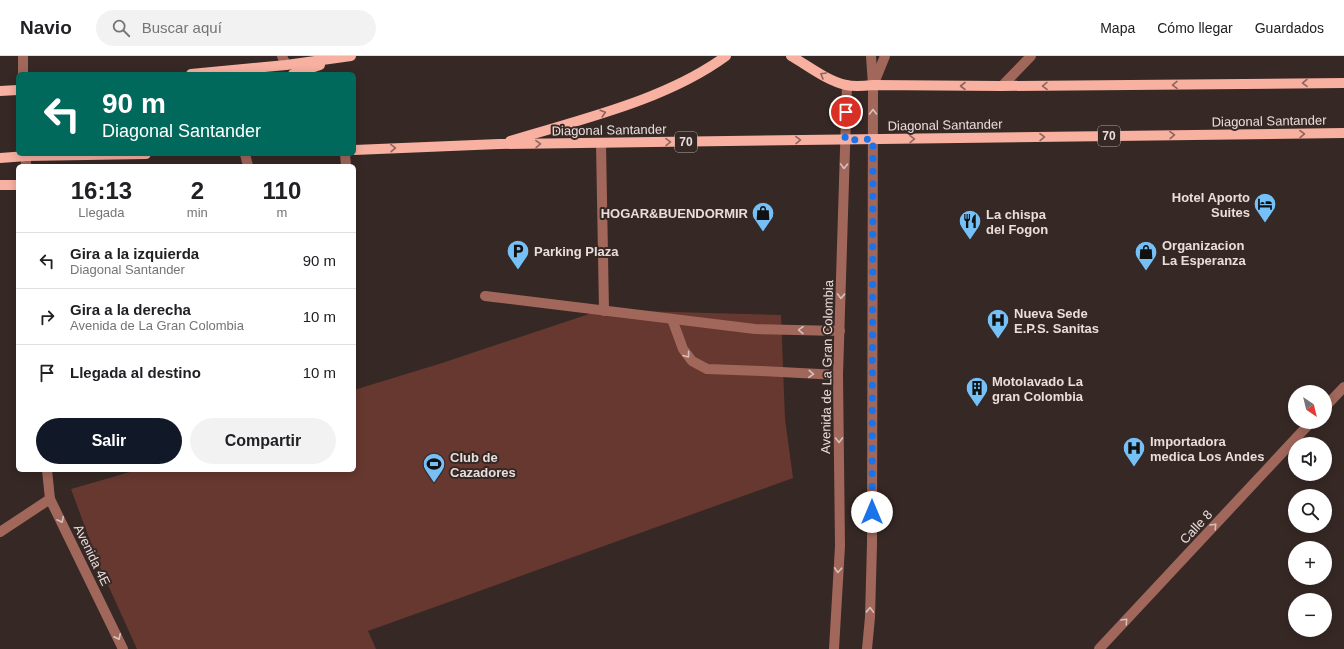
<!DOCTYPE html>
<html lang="es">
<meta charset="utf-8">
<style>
body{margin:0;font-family:Helvetica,sans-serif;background:#f2f2f2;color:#202124;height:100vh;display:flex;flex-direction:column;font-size:15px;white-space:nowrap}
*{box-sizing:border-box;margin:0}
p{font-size:13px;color:#757577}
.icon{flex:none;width:22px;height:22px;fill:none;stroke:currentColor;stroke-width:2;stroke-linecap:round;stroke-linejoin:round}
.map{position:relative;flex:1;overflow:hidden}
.sheet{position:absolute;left:16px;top:108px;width:340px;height:308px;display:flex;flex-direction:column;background:#fff;border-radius:6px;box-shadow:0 2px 10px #0003}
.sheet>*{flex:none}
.banner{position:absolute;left:16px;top:16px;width:340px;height:84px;border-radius:6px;box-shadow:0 2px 10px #0003;background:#00695c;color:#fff;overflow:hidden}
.needle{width:26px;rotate:145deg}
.fabs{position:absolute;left:1288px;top:329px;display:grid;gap:8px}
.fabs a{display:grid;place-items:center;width:44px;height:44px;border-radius:50%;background:#fff;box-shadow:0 2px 10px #0003;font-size:20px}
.pin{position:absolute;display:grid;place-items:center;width:34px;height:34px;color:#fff;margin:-17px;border:2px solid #fff;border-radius:50%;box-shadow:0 1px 4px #0007}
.me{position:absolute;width:44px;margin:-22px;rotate:0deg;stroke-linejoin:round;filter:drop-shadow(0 0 3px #0008)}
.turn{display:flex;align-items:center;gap:14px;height:84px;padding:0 20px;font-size:18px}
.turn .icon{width:52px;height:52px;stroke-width:2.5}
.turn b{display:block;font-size:28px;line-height:34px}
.eta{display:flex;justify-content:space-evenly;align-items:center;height:68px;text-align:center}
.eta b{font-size:24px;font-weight:700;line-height:28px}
.action{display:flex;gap:8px;margin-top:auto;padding:8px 20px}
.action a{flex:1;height:46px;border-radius:24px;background:#111827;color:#fff;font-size:16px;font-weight:700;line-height:46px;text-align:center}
.action a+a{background:#f2f2f2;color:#202124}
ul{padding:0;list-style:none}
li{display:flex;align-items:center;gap:12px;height:56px;padding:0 20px;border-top:1px solid #e0e0e0}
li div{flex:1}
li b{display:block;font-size:15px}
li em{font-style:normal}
header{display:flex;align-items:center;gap:24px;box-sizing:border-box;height:56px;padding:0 20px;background:#fff;border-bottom:1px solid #e0e0e0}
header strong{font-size:19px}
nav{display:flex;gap:22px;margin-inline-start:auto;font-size:14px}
.search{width:280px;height:36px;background:#f2f2f2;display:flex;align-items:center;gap:10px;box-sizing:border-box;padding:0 14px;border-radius:22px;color:#757577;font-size:15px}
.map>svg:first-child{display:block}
.green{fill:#67382f}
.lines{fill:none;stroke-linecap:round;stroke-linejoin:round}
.minor{stroke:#a1675b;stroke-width:10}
.major{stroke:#f8b0a1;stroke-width:10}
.oneway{stroke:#8d655d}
.oneway2{stroke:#d6c0bc}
.route{stroke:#1a73e8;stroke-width:7;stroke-dasharray:0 12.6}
.labels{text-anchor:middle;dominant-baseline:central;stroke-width:4;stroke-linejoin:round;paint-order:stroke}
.shield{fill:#362825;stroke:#b3a7a5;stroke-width:1}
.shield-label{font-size:12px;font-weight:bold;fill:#e8dedc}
.street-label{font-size:13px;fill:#e8dedc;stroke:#362825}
.poi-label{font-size:13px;font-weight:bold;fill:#e8dedc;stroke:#362825;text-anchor:start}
</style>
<header>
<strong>Navio</strong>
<div class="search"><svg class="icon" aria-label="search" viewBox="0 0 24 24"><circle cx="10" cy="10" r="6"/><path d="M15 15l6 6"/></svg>Buscar aquí</div>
<nav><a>Mapa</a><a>Cómo llegar</a><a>Guardados</a></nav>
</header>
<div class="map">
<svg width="1344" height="593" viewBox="0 0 1344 593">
<rect width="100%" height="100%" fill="#362825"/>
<polygon class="green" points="601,254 781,259 785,363 793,422 368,575 376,593 137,593 99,509 71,433 137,414 354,414 354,334 442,307"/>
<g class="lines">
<g class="minor">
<polyline points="23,0 23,18"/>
<polyline points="282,0 286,9"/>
<polyline points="874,27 885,0"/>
<polyline points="1002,30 1031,0"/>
<polyline points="601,87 604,255"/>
<polyline points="245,98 248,110"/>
<polyline points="345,98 346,110"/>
<polyline points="26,110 26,98"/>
<polyline points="485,240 755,273 840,275"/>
<polyline points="672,263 683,293 692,305 707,313 761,315 838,319"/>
<polyline points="1325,351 1344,331"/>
<polyline points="47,414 50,443 123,593"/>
<polyline points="0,476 50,443"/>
<polyline points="834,593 840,490 838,319 847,29"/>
<polyline points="867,593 870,561 872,488 873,29 871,0"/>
<polyline points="1099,593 1311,366"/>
</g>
<g class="major">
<path d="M791,0C807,9 827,25 846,29C855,31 864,30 873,29L1002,30L1344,27"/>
<polyline points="191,18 286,9 351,0"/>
<polyline points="293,18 320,9"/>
<polyline points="0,35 18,34"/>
<path d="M510,85C582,63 666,44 726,0"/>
<polyline points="354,94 499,88 1344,77"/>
<polyline points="0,102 27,100 146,98"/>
<polyline points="0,129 18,129"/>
</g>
</g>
<defs><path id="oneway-chevron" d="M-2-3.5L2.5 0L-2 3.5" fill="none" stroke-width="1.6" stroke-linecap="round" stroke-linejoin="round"/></defs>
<g class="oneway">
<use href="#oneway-chevron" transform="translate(823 19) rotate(-150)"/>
<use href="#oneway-chevron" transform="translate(1305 27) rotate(179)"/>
<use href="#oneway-chevron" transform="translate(1175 29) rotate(179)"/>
<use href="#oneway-chevron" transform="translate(963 30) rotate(-180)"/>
<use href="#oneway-chevron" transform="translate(1045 30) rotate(179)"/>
<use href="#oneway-chevron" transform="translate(603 57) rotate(-17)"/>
<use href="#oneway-chevron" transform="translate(1302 78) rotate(-1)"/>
<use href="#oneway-chevron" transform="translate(1172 79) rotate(-1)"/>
<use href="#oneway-chevron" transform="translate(1042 81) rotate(-1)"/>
<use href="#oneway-chevron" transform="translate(912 83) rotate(-1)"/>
<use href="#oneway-chevron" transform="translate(798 84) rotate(-1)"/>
<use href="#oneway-chevron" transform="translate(668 86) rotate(-1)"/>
<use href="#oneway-chevron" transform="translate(538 88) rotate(-1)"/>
<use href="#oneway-chevron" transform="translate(393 92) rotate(-2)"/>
</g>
<g class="oneway2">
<use href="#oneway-chevron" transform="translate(873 56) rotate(-90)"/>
<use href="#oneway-chevron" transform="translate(844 110) rotate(92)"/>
<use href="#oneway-chevron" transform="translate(841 240) rotate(92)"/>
<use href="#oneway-chevron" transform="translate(801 274) rotate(-179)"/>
<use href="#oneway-chevron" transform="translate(687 299) rotate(53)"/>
<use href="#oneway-chevron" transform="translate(811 318) rotate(3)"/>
<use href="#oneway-chevron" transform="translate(839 384) rotate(89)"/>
<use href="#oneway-chevron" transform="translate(61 464) rotate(64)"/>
<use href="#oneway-chevron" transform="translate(1214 470) rotate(-47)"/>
<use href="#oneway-chevron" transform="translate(838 514) rotate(93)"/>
<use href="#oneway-chevron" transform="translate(870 554) rotate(-88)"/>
<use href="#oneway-chevron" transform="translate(1125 565) rotate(-47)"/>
<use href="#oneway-chevron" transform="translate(118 581) rotate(64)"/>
</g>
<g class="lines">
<polyline class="route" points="846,56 845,84 873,83 872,456"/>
</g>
<defs>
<g id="hotel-pin" transform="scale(1.15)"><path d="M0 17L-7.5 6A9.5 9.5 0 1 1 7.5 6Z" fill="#75c0f6" stroke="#362825"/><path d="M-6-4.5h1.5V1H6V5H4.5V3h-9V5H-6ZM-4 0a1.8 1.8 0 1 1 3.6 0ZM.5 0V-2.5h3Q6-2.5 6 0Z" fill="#111"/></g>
<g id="shop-pin" transform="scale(1.15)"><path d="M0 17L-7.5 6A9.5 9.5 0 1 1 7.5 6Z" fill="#75c0f6" stroke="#362825"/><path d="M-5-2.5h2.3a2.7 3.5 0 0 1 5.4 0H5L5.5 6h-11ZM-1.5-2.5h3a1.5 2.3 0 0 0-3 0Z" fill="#111"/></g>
<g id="restaurant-pin" transform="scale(1.15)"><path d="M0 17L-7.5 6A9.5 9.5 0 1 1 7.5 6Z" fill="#75c0f6" stroke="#362825"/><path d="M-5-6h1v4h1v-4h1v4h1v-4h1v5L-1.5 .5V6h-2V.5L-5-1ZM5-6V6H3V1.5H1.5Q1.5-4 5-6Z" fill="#111"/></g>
<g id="parking-pin" transform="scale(1.15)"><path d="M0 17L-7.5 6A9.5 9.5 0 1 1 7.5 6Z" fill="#75c0f6" stroke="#362825"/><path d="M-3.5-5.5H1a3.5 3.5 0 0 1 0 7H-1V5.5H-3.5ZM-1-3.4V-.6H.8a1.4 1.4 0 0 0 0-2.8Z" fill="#111"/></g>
<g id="hospital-pin" transform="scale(1.15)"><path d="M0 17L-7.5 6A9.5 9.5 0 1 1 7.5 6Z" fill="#75c0f6" stroke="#362825"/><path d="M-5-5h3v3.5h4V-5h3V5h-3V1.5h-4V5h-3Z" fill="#111"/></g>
<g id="building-pin" transform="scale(1.15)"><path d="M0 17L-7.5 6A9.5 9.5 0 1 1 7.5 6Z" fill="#75c0f6" stroke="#362825"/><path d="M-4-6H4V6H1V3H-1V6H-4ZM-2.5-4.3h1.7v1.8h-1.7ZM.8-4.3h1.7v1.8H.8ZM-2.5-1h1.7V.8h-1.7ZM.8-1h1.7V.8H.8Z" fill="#111"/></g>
<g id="stadium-pin" transform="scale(1.15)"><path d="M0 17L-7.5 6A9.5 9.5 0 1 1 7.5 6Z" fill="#75c0f6" stroke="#362825"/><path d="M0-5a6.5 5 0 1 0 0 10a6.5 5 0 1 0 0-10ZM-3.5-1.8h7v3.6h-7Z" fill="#111"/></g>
</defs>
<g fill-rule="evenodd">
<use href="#hotel-pin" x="1265" y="148"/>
<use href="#shop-pin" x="763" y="157"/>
<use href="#restaurant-pin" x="970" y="165"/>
<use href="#parking-pin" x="518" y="195"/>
<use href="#shop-pin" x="1146" y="196"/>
<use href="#hospital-pin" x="998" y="264"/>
<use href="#building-pin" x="977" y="332"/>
<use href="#hospital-pin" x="1134" y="392"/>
<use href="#stadium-pin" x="434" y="408"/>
</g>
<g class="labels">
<g class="shield">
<rect x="1098" y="70" width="22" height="20" rx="3"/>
<rect x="675" y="76" width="22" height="20" rx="3"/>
</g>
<g class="shield-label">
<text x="1109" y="80">70</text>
<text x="686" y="86">70</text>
</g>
<g class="street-label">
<text transform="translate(1269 65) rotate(-1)">Diagonal Santander</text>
<text transform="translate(945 69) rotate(-1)">Diagonal Santander</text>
<text transform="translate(609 74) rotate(-1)">Diagonal Santander</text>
<text transform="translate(827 311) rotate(-89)">Avenida de La Gran Colombia</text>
<text transform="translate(1196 471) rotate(-47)">Calle 8</text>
<text transform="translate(92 499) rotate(64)">Avenida 4E</text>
</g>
<g class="poi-label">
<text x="1250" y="141" text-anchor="end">Hotel Aporto<tspan x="1250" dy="15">Suites</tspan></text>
<text x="748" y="157" text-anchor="end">HOGAR&amp;BUENDORMIR</text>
<text x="986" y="158">La chispa<tspan x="986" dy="15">del Fogon</tspan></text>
<text x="1162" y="189">Organizacion<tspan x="1162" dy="15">La Esperanza</tspan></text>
<text x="534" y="195">Parking Plaza</text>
<text x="1014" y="257">Nueva Sede<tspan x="1014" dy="15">E.P.S. Sanitas</tspan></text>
<text x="992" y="325">Motolavado La<tspan x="992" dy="15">gran Colombia</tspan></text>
<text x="1150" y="385">Importadora<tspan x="1150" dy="15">medica Los Andes</tspan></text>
<text x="450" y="401">Club de<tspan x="450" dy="15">Cazadores</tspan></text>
</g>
</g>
</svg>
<div class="fabs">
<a><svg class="needle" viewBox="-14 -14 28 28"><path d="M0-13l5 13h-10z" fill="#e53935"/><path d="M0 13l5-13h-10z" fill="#757577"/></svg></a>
<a><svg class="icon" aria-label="sound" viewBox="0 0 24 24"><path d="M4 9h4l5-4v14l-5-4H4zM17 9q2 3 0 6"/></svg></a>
<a><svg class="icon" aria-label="search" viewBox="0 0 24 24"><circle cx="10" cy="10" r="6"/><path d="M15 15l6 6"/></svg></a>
<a>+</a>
<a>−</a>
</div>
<div class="pin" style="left:846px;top:56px;background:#d93025"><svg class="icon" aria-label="arrive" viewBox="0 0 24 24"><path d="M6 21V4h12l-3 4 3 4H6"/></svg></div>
<svg class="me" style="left:872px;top:456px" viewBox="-20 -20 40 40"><circle r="19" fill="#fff"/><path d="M0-13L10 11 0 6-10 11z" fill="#1a73e8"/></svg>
<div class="banner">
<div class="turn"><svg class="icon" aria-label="left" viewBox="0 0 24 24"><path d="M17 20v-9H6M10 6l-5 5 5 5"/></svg><div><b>90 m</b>Diagonal Santander</div></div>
</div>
<section class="sheet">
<div class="eta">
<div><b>16:13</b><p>Llegada</p></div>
<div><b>2</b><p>min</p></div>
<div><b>110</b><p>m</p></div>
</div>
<ul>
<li><svg class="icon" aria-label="left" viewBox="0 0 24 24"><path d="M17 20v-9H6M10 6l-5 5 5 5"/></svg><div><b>Gira a la izquierda</b><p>Diagonal Santander</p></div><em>90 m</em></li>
<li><svg class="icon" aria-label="right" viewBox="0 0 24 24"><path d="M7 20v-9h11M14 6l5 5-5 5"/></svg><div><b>Gira a la derecha</b><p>Avenida de La Gran Colombia</p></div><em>10 m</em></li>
<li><svg class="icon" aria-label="arrive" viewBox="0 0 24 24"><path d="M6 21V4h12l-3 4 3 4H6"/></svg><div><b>Llegada al destino</b></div><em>10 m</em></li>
</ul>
<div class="action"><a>Salir</a><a>Compartir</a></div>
</section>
</div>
